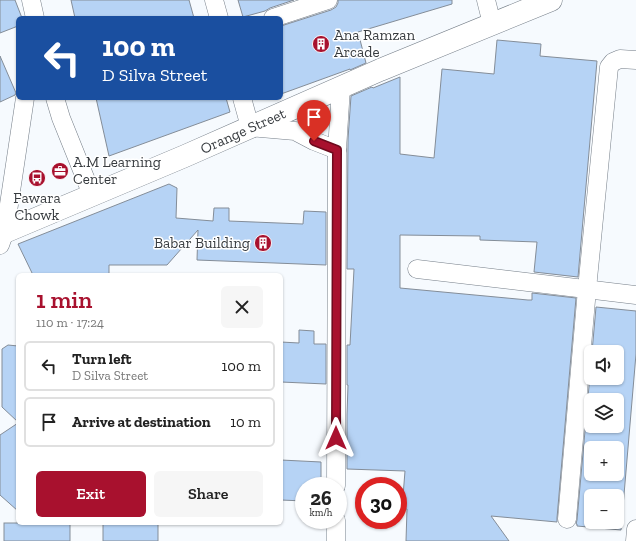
<!DOCTYPE html>
<meta charset="utf-8">
<style>
body{margin:0;font-family:"Zilla Slab",serif;background:#f6f6f6;color:#222;height:100vh;display:flex;flex-direction:column;font-size:15px;white-space:nowrap}
*{box-sizing:border-box;margin:0}
p{font-size:13px;color:#767676}
.icon{flex:none;width:22px;height:22px;fill:none;stroke:currentColor;stroke-width:2;stroke-linecap:round;stroke-linejoin:round}
.map{position:relative;flex:1;overflow:hidden}
.panel{position:absolute;left:16px;top:273px;width:267px;height:252px;display:flex;flex-direction:column;background:#fff;border-radius:6px;box-shadow:0 1px 3px #0004}
.panel>*{flex:none}
.banner{position:absolute;left:16px;top:16px;width:267px;height:84px;border-radius:6px;box-shadow:0 1px 3px #0004;background:#1a4fa0;color:#fff;overflow:hidden}
.tools{position:absolute;left:584px;top:345px;display:grid;gap:8px}
.tools a{display:grid;place-items:center;width:40px;height:40px;border-radius:6px;background:#fff;box-shadow:0 1px 3px #0004;font-size:20px}
.speed{position:absolute;left:295px;top:477px;display:flex;gap:8px;font-size:20px;font-weight:700;text-align:center}
.speed>*{display:grid;place-content:center;width:52px;height:52px;border-radius:50%;background:#fff;box-shadow:0 1px 3px #0004;line-height:1}
.speed small{font-size:10px;font-weight:400}
.speed .limit{border:6px solid #d22;background:#fff;color:#111}
.pin{position:absolute;display:grid;place-items:center;width:34px;height:34px;color:#fff;margin:-41px -17px;border-radius:50% 50% 50% 0;rotate:-45deg;box-shadow:0 0 4px #0007}
.pin .icon{rotate:45deg}
.me{position:absolute;width:44px;margin:-22px;rotate:0deg;stroke-linejoin:round;filter:drop-shadow(0 0 3px #0008)}
.turn{display:flex;align-items:center;gap:14px;height:84px;padding:0 20px;font-size:18px}
.turn .icon{width:52px;height:52px;stroke-width:2.5}
.turn b{display:block;font-size:28px;line-height:34px}
.round{display:grid;place-items:center;flex:none;width:42px;height:42px;border-radius:6px;background:#f6f6f6}
.summary{display:flex;align-items:center;justify-content:space-between;height:68px;padding:0 20px}
h1{font-size:24px;font-weight:600;line-height:30px;color:#a8112e}
.cta{display:flex;gap:8px;margin-top:auto;padding:8px 20px}
.cta a{flex:1;height:46px;border-radius:6px;background:#a8112e;color:#fff;font-size:16px;font-weight:600;line-height:46px;text-align:center}
.cta a+a{background:#f6f6f6;color:#222}
ul{padding:0;list-style:none}
li{display:flex;align-items:center;gap:12px;height:50px;margin:0 8px 6px;padding:0 12px;border:2px solid #e0e0e0;border-radius:6px}
li div{flex:1}
li b{display:block;font-size:15px}
li em{font-style:normal}
.map>svg:first-child{display:block}
.building{fill:#b6d3f5;stroke:#848d98;fill-rule:evenodd}
.lines{fill:none;stroke-linecap:round;stroke-linejoin:round}
.street-casing{stroke:#757e88;stroke-width:19}
.secondary-casing{stroke:#757e88;stroke-width:23}
.street{stroke:#fff;stroke-width:18}
.secondary{stroke:#fff;stroke-width:22}
.route-casing{stroke:#6d0b1e;stroke-width:10}
.route{stroke:#a8112e;stroke-width:7}
.labels{text-anchor:middle;dominant-baseline:central;stroke-width:3;stroke-linejoin:round;paint-order:stroke}
.poi-label{font-size:15px;fill:#373b3f;stroke:#fff;text-anchor:start}
.street-label{font-size:15px;fill:#373b3f;stroke:#fff}
</style>
<div class="map">
<svg width="636" height="541" viewBox="0 0 636 541">
<rect width="100%" height="100%" fill="#f6fafe"/>
<g class="building">
<polygon points="0,0 15,0 22,18 18,18 18,26 0,33"/>
<polygon points="71,0 189,0 194,18 75,18"/>
<polygon points="238,0 294,0 270,8 265,11 243,17"/>
<polygon points="338,0 452,0 452,4 358,32 366,63 350,70 350,69 281,94 281,26 331,10 336,7 338,3"/>
<polygon points="497,40 541,44 540,56 597,61 578,277 534,272 537,242 480,240 480,236 400,235 400,288 528,300 532,300 532,293 576,298 557,518 557,522 491,516 509,541 406,541 407,509 402,509 405,471 347,469 347,415 348,385 347,385 347,345 350,345 354,269 347,269 348,139 351,96 372,87 373,88 400,77 400,154 434,158 442,69 494,74"/>
<polygon points="0,56 16,93 15,95 0,102"/>
<polygon points="96,98 226,98 230,112 109,156"/>
<polygon points="169,184 177,188 176,218 213,221 214,208 229,208 229,221 303,224 304,211 326,212 326,265 197,260 198,230 167,265 109,265 109,275 33,275 18,244"/>
<path d="M596,307L636,311V354L621,530L577,526V524H576L577,520L591,364V378H617V352H592ZM591,400H617V426H591ZM591,448H617V474H591ZM591,496H617V522H591Z"/>
<polygon points="299,330 314,331 314,344 326,344 326,384 281,382 281,342 299,343"/>
<polygon points="8,345 18,346 18,422 2,407 2,349"/>
<polygon points="18,423 18,511 0,495 0,435"/>
<polygon points="281,460 321,462 321,486 304,486 304,501 281,500"/>
<rect x="4" y="523" width="66" height="18"/>
<rect x="103" y="523" width="55" height="18"/>
</g>
<g class="lines">
<g class="street-casing">
<g id="street">
<polyline points="31,0 35,18"/>
<polyline points="214,0 219,18"/>
<polyline points="486,0 492,24"/>
<polyline points="273,18 328,0"/>
<polyline points="55,98 61,118 92,195"/>
<polyline points="242,98 250,127 295,131 314,141 337,150"/>
<polyline points="0,245 5,231 25,98"/>
<polyline points="417,269 636,295"/>
<polyline points="336,486 337,150 341,88"/>
<polyline points="567,519 587,289 609,67 613,62 620,59 636,60"/>
<polyline points="336,520 336,541"/>
<polyline points="635,541 636,529"/>
</g>
</g>
<g class="secondary-casing">
<polyline id="secondary" points="0,234 185,156 380,70 551,0"/>
</g>
<use href="#street" class="street"/>
<use href="#secondary" class="secondary"/>
</g>
<g class="lines">
<g class="route-casing">
<polyline id="route" points="314,141 337,150 336,438"/>
</g>
<use href="#route" class="route"/>
</g>
<defs>
<g id="building-disc" transform="scale(0.9)"><circle r="9.5" fill="#a8112e" stroke="#fff"/><path d="M-4-6H4V6H1V3H-1V6H-4ZM-2.5-4.3h1.7v1.8h-1.7ZM.8-4.3h1.7v1.8H.8ZM-2.5-1h1.7V.8h-1.7ZM.8-1h1.7V.8H.8Z" fill="#fff"/></g>
<g id="office-disc" transform="scale(0.9)"><circle r="9.5" fill="#a8112e" stroke="#fff"/><path d="M-6-3h4V-5.5h4V-3h4V5H-6ZM-1-4.5V-3h2v-1.5ZM-6 0V1H6V0Z" fill="#fff"/></g>
<g id="bus-disc" transform="scale(0.9)"><circle r="9.5" fill="#a8112e" stroke="#fff"/><path d="M-5-6H5V4H4V6H2V4H-2V6H-4V4H-5ZM-3.5-4V0h7V-4ZM-3.5 1.2v1.5H-2V1.2ZM2 1.2v1.5H3.5V1.2Z" fill="#fff"/></g>
</defs>
<g fill-rule="evenodd">
<use href="#building-disc" x="321" y="44"/>
<use href="#office-disc" x="60" y="171"/>
<use href="#bus-disc" x="37" y="178"/>
<use href="#building-disc" x="263" y="243"/>
</g>
<g class="labels">
<g class="poi-label">
<text x="334" y="35">Ana Ramzan<tspan x="334" dy="17">Arcade</tspan></text>
<text x="73" y="162">A.M Learning<tspan x="73" dy="17">Center</tspan></text>
<text x="37" y="198" text-anchor="middle">Fawara<tspan x="37" dy="17">Chowk</tspan></text>
<text x="250" y="243" text-anchor="end">Babar Building</text>
</g>
<g class="street-label">
<text transform="translate(243 131) rotate(-24)">Orange Street</text>
</g>
</g>
</svg>
<div class="tools">
<a><svg class="icon" aria-label="sound" viewBox="0 0 24 24"><path d="M4 9h4l5-4v14l-5-4H4zM17 9q2 3 0 6"/></svg></a>
<a><svg class="icon" aria-label="layers" viewBox="0 0 24 24"><path d="M12 4l9 5-9 5-9-5zM3 14l9 5 9-5"/></svg></a>
<a>+</a>
<a>−</a>
</div>
<div class="speed"><div>26<small>km/h</small></div><div class="limit">30</div></div>
<div class="pin" style="left:314px;top:141px;background:#d93025"><svg class="icon" aria-label="arrive" viewBox="0 0 24 24"><path d="M6 21V4h12l-3 4 3 4H6"/></svg></div>
<svg class="me" style="left:336px;top:438px" viewBox="-20 -20 40 40"><path d="M0-17L14 15 0 8-14 15z" fill="#a8112e" stroke="#fff" stroke-width="4"/></svg>
<div class="banner">
<div class="turn"><svg class="icon" aria-label="left" viewBox="0 0 24 24"><path d="M17 20v-9H6M10 6l-5 5 5 5"/></svg><div><b>100 m</b>D Silva Street</div></div>
</div>
<section class="panel">
<div class="summary"><div><h1>1 min</h1><p>110 m · 17:24</p></div><a class="round"><svg class="icon" aria-label="close" viewBox="0 0 24 24"><path d="M6 6l12 12M18 6L6 18"/></svg></a></div>
<ul>
<li><svg class="icon" aria-label="left" viewBox="0 0 24 24"><path d="M17 20v-9H6M10 6l-5 5 5 5"/></svg><div><b>Turn left</b><p>D Silva Street</p></div><em>100 m</em></li>
<li><svg class="icon" aria-label="arrive" viewBox="0 0 24 24"><path d="M6 21V4h12l-3 4 3 4H6"/></svg><div><b>Arrive at destination</b></div><em>10 m</em></li>
</ul>
<div class="cta"><a>Exit</a><a>Share</a></div>
</section>
</div>
